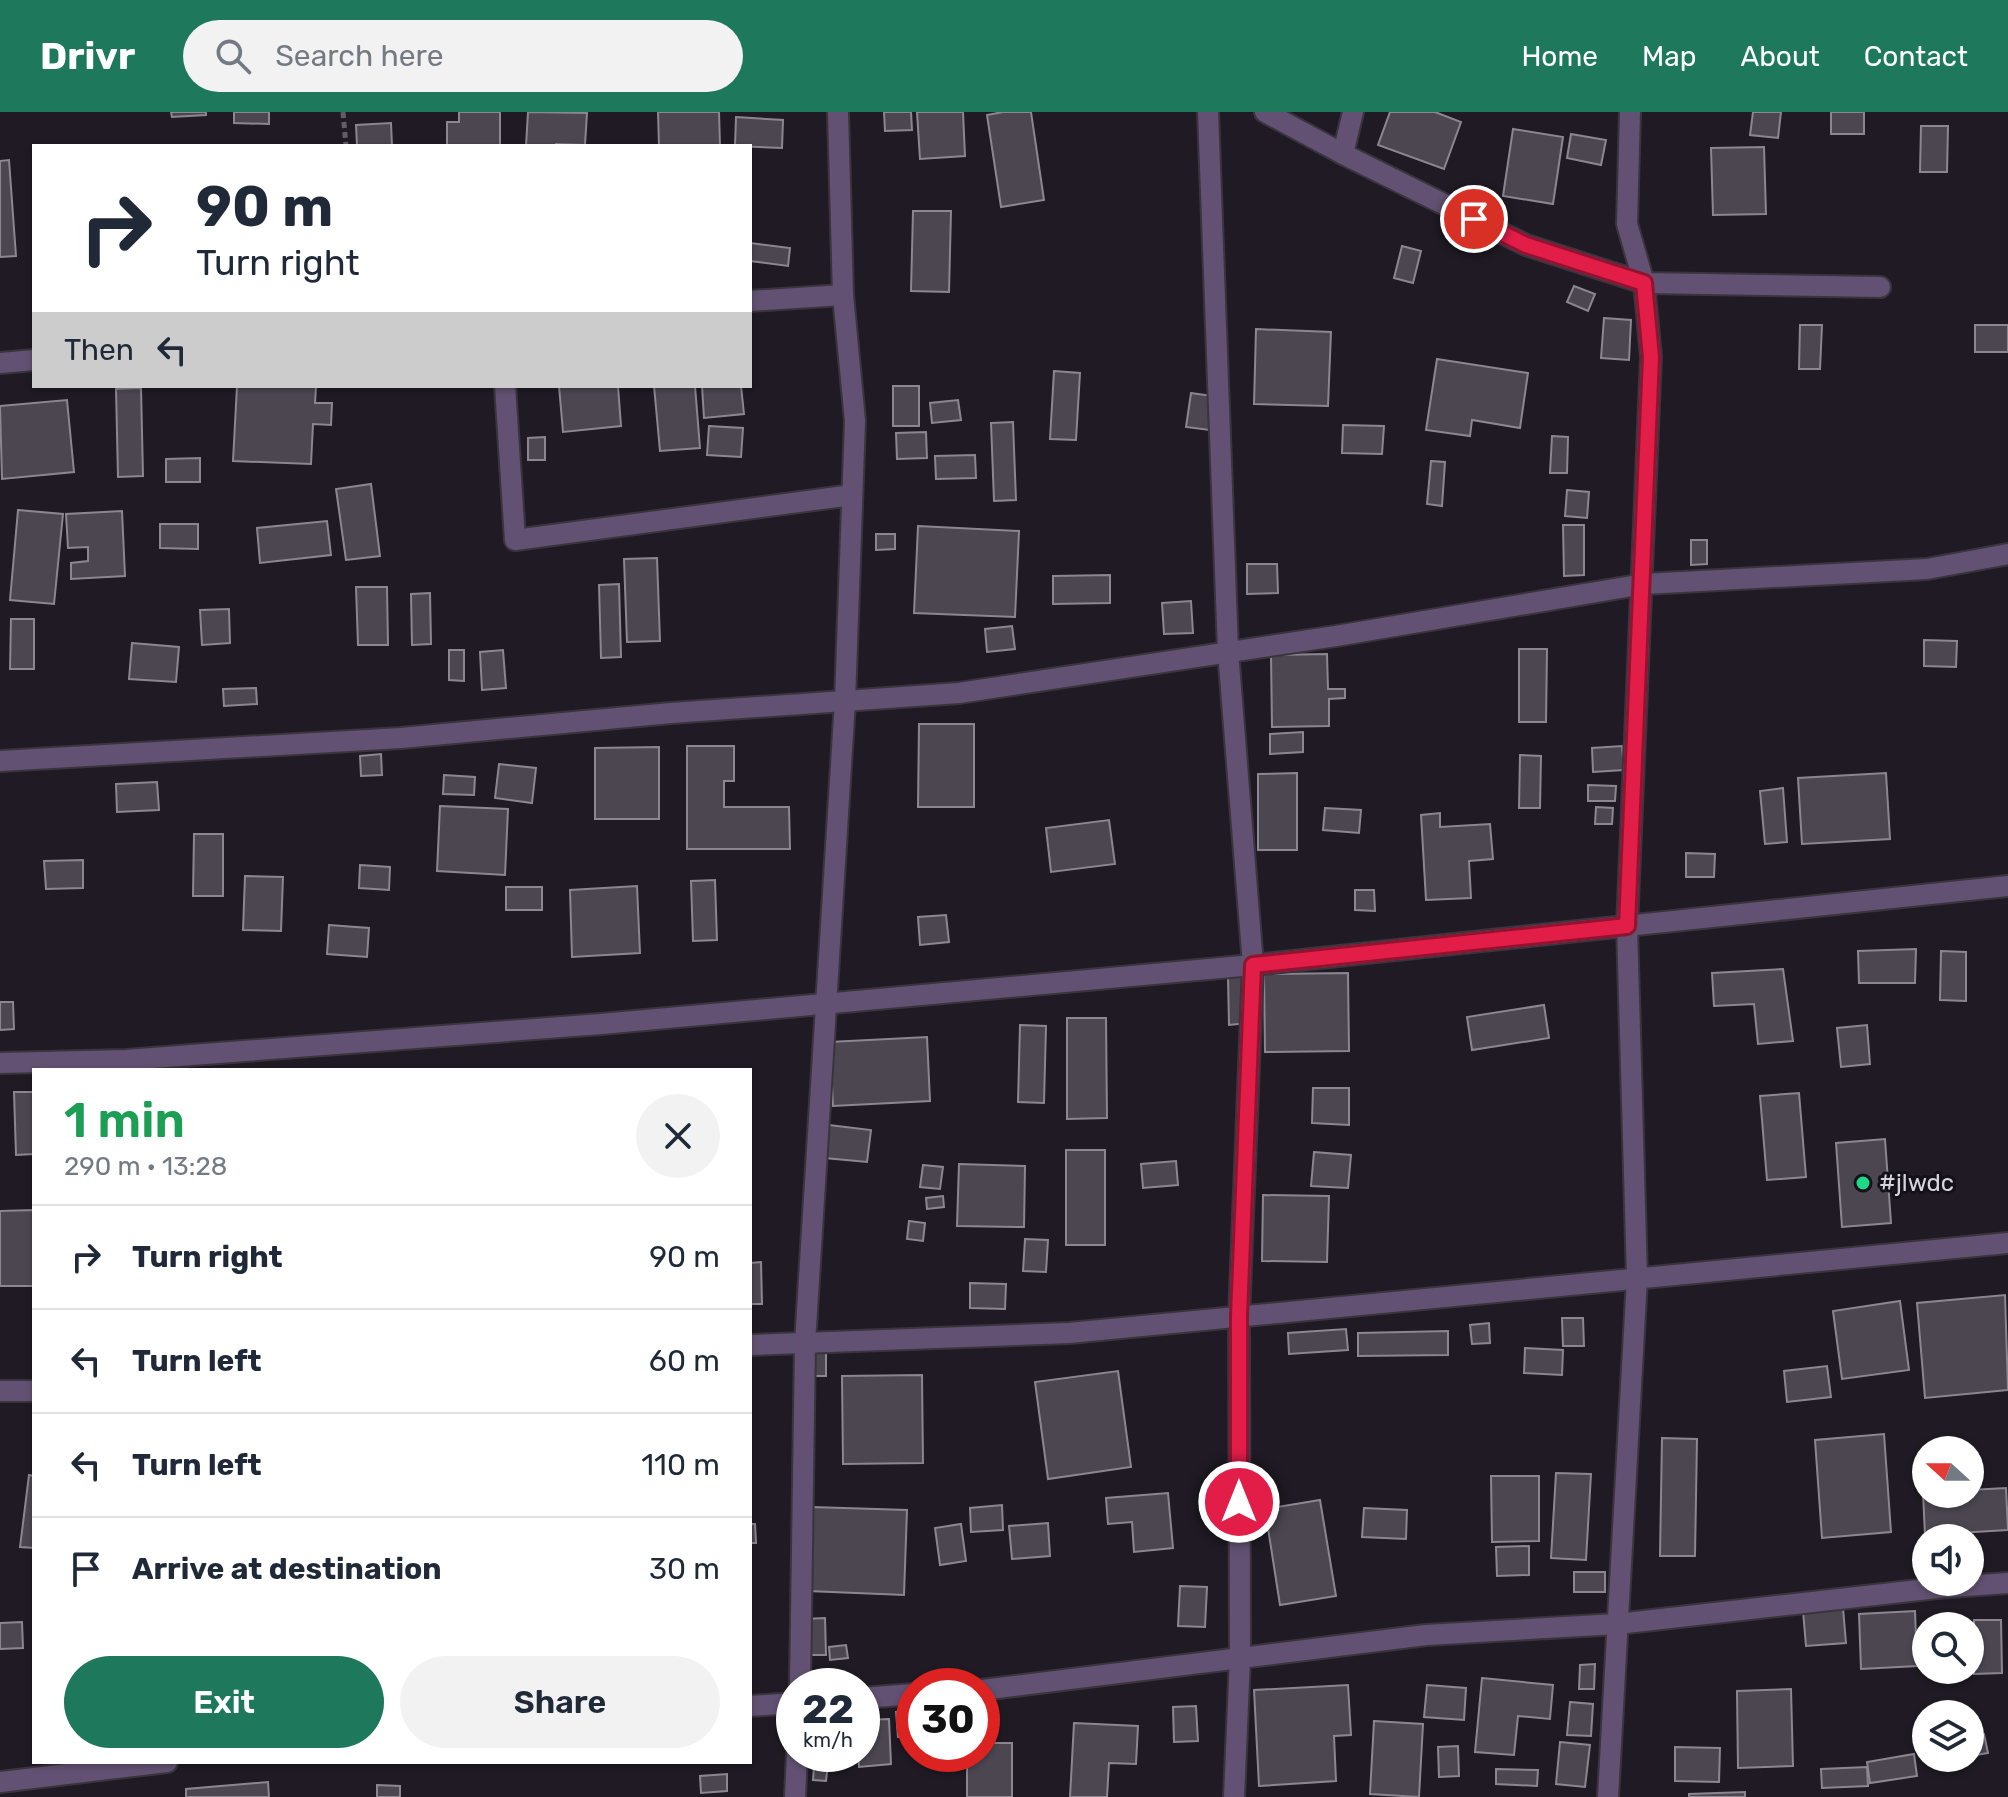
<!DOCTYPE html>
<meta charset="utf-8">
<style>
body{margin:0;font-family:Rubik,sans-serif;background:#f2f2f3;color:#1f2937;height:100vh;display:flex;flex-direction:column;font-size:30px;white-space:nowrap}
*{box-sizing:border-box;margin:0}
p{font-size:26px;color:#747a83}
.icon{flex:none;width:44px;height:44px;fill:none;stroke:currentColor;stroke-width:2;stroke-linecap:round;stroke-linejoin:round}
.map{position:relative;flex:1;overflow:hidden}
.side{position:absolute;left:32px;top:956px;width:720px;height:696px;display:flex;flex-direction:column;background:#fff;border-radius:0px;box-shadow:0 2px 6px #0004}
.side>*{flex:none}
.banner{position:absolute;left:32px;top:32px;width:720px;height:244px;border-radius:0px;box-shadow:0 2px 6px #0004;background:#fff;color:#1f2937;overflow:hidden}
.needle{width:52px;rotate:291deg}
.fabs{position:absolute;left:1912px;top:1324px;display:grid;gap:16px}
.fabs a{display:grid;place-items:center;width:72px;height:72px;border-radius:50%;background:#fff;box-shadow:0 2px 6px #0004;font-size:40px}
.speed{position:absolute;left:776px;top:1556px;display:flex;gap:16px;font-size:40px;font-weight:700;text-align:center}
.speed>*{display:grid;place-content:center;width:104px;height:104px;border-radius:50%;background:#fff;box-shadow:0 2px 6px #0004;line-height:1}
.speed small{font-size:20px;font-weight:400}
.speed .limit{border:12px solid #d22;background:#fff;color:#111}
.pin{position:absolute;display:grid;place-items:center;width:68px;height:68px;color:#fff;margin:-34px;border:4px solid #fff;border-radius:50%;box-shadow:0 2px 8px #0007}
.me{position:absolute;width:88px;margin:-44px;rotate:0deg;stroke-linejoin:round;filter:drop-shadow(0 0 6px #0008)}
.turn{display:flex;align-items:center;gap:28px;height:168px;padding:0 32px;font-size:36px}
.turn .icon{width:104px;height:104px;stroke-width:2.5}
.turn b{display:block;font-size:56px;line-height:68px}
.then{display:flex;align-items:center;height:76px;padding:0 32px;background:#0003;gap:16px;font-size:30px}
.round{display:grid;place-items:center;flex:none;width:84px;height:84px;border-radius:42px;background:#f2f2f3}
.head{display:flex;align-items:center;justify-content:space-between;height:136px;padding:0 32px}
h1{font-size:48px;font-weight:600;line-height:60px;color:#1e9e55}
.button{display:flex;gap:16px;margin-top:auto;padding:16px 32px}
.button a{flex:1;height:92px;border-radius:48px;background:#1e785b;color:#fff;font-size:32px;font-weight:600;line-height:92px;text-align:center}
.button a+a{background:#f2f2f3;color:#1f2937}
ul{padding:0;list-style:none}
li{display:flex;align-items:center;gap:24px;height:104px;padding:0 32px;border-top:2px solid #e0e1e3}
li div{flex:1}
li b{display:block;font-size:30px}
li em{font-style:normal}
header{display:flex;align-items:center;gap:48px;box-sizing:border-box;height:112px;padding:0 40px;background:#1e785b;color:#fff}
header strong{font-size:38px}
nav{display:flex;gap:44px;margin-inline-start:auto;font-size:28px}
.search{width:560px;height:72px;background:#f2f2f3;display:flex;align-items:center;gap:20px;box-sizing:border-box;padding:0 28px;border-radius:44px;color:#747a83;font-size:30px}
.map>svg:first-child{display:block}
.building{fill:#4b4650;stroke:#8c8691;stroke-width:2}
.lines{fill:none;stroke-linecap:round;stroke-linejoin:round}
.minor-casing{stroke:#39343d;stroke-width:24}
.path{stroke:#625e66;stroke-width:5;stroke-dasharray:6 4;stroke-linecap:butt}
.minor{stroke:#625172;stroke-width:20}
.route-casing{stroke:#92132f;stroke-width:20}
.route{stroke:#e11d48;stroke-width:14}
.poi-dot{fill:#1dd988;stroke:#15111a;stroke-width:3}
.labels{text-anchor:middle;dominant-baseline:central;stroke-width:6;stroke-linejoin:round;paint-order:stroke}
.poi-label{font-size:24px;fill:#d7d5db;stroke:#15111a;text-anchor:start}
</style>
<header>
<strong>Drivr</strong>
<div class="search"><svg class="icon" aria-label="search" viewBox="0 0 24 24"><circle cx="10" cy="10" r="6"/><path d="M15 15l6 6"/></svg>Search here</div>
<nav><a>Home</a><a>Map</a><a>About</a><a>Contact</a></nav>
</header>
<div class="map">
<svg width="2008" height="1685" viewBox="0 0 2008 1685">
<rect width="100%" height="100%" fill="#1f1a23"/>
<g class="building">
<polygon points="171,0 206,0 206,3 172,5"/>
<polygon points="234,0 269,0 269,12 234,11"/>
<polygon points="459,0 500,0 500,34 447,34 447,10 459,10"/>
<polygon points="528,0 587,1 585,33 556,32 556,34 526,34"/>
<polygon points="658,0 719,0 720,34 659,34"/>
<polygon points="884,0 911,0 912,18 885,19"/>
<polygon points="917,0 963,0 965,44 920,47"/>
<polygon points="1003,0 1031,0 1044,88 1001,95 987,3"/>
<polygon points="1390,0 1435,0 1461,10 1444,57 1378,33"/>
<polygon points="1753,0 1781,0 1778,26 1750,23"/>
<rect x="1831" y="0" width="33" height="22"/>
<polygon points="736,5 783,8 782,36 735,34"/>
<polygon points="391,11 392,34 357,34 356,13"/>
<polygon points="1921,14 1948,14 1947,60 1920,60"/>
<polygon points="1513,17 1563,25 1553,92 1503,84"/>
<polygon points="1571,22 1606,28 1601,53 1567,46"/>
<polygon points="1764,35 1766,102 1713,103 1711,36"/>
<polygon points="9,48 16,144 0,145 0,49"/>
<polygon points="913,99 951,99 949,180 911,179"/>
<polygon points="750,131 790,136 788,154 750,149"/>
<polygon points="1402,134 1421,139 1413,171 1394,166"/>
<polygon points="1574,174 1595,182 1588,199 1567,190"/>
<polygon points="1604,206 1631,208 1629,248 1601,246"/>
<polygon points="1800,213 1822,213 1820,257 1799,257"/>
<rect x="1975" y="213" width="33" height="27"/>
<polygon points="1256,217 1331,220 1328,294 1254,292"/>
<polygon points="1437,247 1528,261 1520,316 1472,308 1470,324 1426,318"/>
<polygon points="1054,259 1080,261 1076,328 1050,327"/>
<polygon points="237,274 316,274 315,291 332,291 331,313 313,312 311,352 233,349"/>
<polygon points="559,274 618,274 621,314 563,320"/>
<polygon points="654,274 695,274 700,336 660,339"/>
<polygon points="702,274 741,274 744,302 704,306"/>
<rect x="893" y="274" width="26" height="40"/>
<polygon points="141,276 143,364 118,365 116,277"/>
<polygon points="1191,281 1213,284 1209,318 1186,315"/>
<polygon points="67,288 74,360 2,367 0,294"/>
<polygon points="958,288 961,308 932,311 930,291"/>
<polygon points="1013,310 1016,388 994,389 991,311"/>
<polygon points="1343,313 1384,314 1382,342 1342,341"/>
<polygon points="709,314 743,316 741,345 707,343"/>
<polygon points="926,320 927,346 897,347 896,321"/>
<polygon points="1552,324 1568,325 1567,361 1550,361"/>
<polygon points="545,325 545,348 528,348 528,326"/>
<polygon points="975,343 976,366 936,367 935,344"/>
<polygon points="200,346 200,370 166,370 166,347"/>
<polygon points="1431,349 1445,350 1442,394 1427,392"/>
<polygon points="371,372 380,444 346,448 336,377"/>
<polygon points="1567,378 1589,380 1587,406 1565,404"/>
<polygon points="18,398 63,402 54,492 10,488"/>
<polygon points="122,399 125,464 71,467 71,451 88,449 88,435 68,436 66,402"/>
<polygon points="327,409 331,443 260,451 257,416"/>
<polygon points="160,412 198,412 198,437 160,436"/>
<polygon points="1563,413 1584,413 1584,463 1564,464"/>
<polygon points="918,414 1019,419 1015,505 914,501"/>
<polygon points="876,422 895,422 895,437 876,438"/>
<polygon points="1691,428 1707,428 1707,452 1691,453"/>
<polygon points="657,446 660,529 627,530 624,447"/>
<polygon points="1247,452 1277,452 1278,481 1247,482"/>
<polygon points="1110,463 1110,491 1053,492 1053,464"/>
<polygon points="619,472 621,545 601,546 599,473"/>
<polygon points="356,475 387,475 388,533 358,533"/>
<polygon points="430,481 431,532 412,533 411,482"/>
<polygon points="1191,489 1193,521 1164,522 1162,491"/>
<polygon points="229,497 230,531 202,533 200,498"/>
<polygon points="11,507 34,507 34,557 10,557"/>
<polygon points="1012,514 1015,537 987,540 985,517"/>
<polygon points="1924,528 1957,529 1956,555 1924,554"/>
<polygon points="132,531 179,535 176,570 129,567"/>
<polygon points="1519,537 1547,537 1546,610 1519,610"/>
<polygon points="449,538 464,538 464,569 449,568"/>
<polygon points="503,538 506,576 482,578 480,540"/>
<polygon points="1327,542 1328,577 1345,577 1345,586 1329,587 1329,614 1272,615 1271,543"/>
<polygon points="256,576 257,592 224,594 223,577"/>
<polygon points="919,612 974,612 974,695 918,695"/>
<polygon points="1303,620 1303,640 1270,642 1270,622"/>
<polygon points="687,634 734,634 734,669 724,669 724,695 789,695 790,737 687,737"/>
<polygon points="1622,634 1624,658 1593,660 1592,636"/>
<polygon points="659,635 659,707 595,707 595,636"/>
<polygon points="381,642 382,663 361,664 360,644"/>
<polygon points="1520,643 1541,644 1540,696 1519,696"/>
<polygon points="499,652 536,656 532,691 495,686"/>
<polygon points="1297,661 1297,738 1258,738 1258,662"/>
<polygon points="1886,661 1890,727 1802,732 1798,666"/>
<polygon points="444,663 475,665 474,683 443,682"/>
<polygon points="157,670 159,698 117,700 116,672"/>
<polygon points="1588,673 1616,674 1615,689 1588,689"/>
<polygon points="1783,676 1787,730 1765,732 1760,679"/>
<polygon points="440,694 508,697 505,763 437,759"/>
<polygon points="1596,695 1613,696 1612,712 1595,712"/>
<polygon points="1325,696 1361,698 1359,721 1323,718"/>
<polygon points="1440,701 1440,715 1490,712 1493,747 1469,749 1471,786 1426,788 1421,703"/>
<polygon points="1109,708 1115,752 1051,760 1046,716"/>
<polygon points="194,722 223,722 223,784 193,784"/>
<polygon points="1686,741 1715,742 1714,765 1686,765"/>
<polygon points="83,748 83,776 46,777 44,749"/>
<polygon points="360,753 390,755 389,778 359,776"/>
<polygon points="245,764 283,765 281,819 243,818"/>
<polygon points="715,768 717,828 693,829 691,769"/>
<polygon points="637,774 640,841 572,845 570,778"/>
<rect x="506" y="775" width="36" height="23"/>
<polygon points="1355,778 1374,778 1375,799 1355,798"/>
<polygon points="946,803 949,830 920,833 918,805"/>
<polygon points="329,813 369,816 367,845 327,842"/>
<polygon points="1916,837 1915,871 1859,871 1858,839"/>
<polygon points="1941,839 1966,840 1966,889 1940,888"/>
<polygon points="1783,857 1793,929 1758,932 1754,892 1714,894 1712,861"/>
<polygon points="1348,861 1349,939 1265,940 1264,862"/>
<polygon points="1247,864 1248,911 1229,913 1228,865"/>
<polygon points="0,890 13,890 14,917 0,918"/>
<polygon points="1544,893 1549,926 1472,938 1467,905"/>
<polygon points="1067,906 1106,906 1107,1006 1067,1007"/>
<polygon points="1020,913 1046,914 1044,991 1018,990"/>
<polygon points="1867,913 1870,952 1841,955 1837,916"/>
<polygon points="927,925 930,989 833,994 830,930"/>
<polygon points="1313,976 1349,976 1349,1013 1312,1011"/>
<polygon points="14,980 34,980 34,1042 16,1043"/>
<polygon points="1799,981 1806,1065 1767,1068 1760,984"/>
<polygon points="829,1013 871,1018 867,1050 825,1046"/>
<polygon points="1885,1027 1891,1111 1842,1115 1836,1031"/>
<rect x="1066" y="1038" width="39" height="95"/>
<polygon points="1314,1040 1351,1043 1348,1076 1311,1074"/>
<polygon points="1176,1049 1178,1073 1143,1076 1141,1052"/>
<polygon points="959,1052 1025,1054 1024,1115 957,1114"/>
<polygon points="923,1053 943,1055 940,1077 920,1075"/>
<polygon points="1263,1083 1329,1084 1327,1150 1262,1149"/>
<polygon points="943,1084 944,1095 927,1097 926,1086"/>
<polygon points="33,1098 33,1174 0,1174 0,1099"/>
<polygon points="909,1109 925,1111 923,1129 907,1127"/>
<polygon points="1025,1127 1048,1128 1046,1160 1023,1159"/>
<polygon points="761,1150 762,1192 750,1192 750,1151"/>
<polygon points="970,1171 1006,1172 1005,1197 970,1196"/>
<polygon points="2005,1183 2008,1278 1925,1286 1917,1191"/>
<polygon points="1900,1189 1909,1258 1842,1267 1833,1199"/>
<polygon points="1562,1206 1583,1206 1584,1234 1563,1234"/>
<polygon points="1489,1211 1490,1231 1472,1232 1470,1213"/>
<polygon points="1346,1217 1348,1238 1289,1242 1288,1221"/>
<polygon points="1448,1219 1448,1243 1358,1244 1358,1221"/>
<polygon points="1525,1236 1563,1238 1562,1263 1524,1261"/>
<polygon points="826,1238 826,1264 807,1264 807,1239"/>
<polygon points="1827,1254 1831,1285 1787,1290 1784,1259"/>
<polygon points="1118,1259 1131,1355 1048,1367 1035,1270"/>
<polygon points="922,1263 923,1351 843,1352 842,1264"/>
<polygon points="1884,1322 1891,1420 1822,1426 1815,1328"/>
<polygon points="1662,1326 1697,1327 1695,1444 1660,1444"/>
<polygon points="1556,1361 1591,1362 1586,1448 1551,1446"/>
<polygon points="29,1363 34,1364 34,1436 20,1435"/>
<polygon points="1491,1364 1539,1364 1539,1429 1492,1430"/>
<polygon points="2006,1376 2008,1418 1925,1423 1923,1381 1970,1382 1970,1378"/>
<polygon points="1168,1381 1173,1436 1134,1440 1132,1410 1108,1412 1106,1386"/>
<polygon points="1320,1388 1336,1484 1280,1493 1265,1397"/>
<polygon points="1002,1393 1003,1418 971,1420 970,1396"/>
<polygon points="812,1395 907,1398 904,1483 808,1479"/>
<polygon points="1364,1396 1407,1398 1406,1427 1362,1425"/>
<polygon points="1048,1411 1050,1444 1012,1447 1009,1414"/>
<polygon points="750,1412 755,1412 756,1431 750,1431"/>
<polygon points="961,1412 966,1449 940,1453 935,1416"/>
<polygon points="1529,1434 1529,1463 1497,1464 1496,1435"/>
<rect x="1574" y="1460" width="31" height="20"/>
<polygon points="1180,1474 1207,1475 1205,1515 1178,1514"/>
<polygon points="1843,1496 1846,1531 1806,1534 1803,1499"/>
<polygon points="1915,1499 1917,1554 1861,1557 1859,1502"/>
<polygon points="825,1506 826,1543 803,1543 803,1507"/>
<polygon points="1974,1508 2001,1508 2002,1561 1974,1562"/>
<polygon points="22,1510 23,1536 0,1537 0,1511"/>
<polygon points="846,1533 848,1546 830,1548 829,1535"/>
<polygon points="1595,1552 1594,1577 1579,1577 1580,1553"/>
<polygon points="1482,1566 1553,1573 1550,1607 1518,1604 1514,1643 1475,1640"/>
<polygon points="1348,1573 1351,1623 1334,1624 1336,1669 1259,1674 1254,1578"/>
<polygon points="1427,1573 1466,1576 1464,1608 1424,1605"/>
<polygon points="1791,1577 1793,1654 1738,1656 1737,1579"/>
<polygon points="1570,1590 1593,1592 1591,1624 1567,1623"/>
<polygon points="1196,1594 1198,1629 1174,1630 1173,1595"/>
<polygon points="914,1598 914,1624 898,1625 896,1600"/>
<polygon points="889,1607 891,1652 859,1655 858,1642 862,1642 862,1608"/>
<polygon points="1374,1609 1423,1612 1419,1685 1370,1682"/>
<polygon points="1074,1611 1138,1614 1136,1652 1109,1651 1107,1685 1070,1685"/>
<polygon points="1984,1622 1988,1641 1970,1644 1970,1624"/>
<polygon points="1560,1630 1590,1633 1585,1675 1556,1672"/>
<polygon points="982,1631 1012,1631 1012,1685 967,1685 967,1642 982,1642"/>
<polygon points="1458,1634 1459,1664 1439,1665 1438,1635"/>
<polygon points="1675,1635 1720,1636 1719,1670 1675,1669"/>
<polygon points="815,1642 829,1642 826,1669 813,1668"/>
<polygon points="1914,1642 1917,1664 1870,1671 1867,1650"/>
<polygon points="1867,1655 1868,1674 1822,1676 1821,1657"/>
<polygon points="1496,1657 1538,1658 1537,1674 1496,1672"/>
<polygon points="727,1662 727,1679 701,1681 700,1664"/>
<polygon points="268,1670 269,1685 186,1685 186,1677"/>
<polygon points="377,1673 400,1674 400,1685 377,1685"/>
<polygon points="1745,1680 1745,1685 1689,1685 1689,1682"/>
</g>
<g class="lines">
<g class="minor-casing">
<g id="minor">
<polyline points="1208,0 1228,539 1253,853 1239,1204 1240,1546 1234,1685"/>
<polyline points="1265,0 1343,42 1526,133 1644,171 1880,175"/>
<polyline points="1343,42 1353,0"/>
<polyline points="750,189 843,183"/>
<polyline points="0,251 34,248"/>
<polyline points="505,274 515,428 852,383"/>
<polyline points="0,649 401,626 671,601 959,581 1336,524 1644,472 1927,457 2008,442"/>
<polyline points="0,951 126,948 601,912 1253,853 2008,774"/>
<polyline points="750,1233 1069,1221 2008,1131"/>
<polyline points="0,1279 34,1279"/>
<polyline points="800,1574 805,1231 845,589 855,309 843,183 838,0"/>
<polyline points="982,1578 1426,1523 1617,1512 1937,1476 2008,1471"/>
<polyline points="862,1586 914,1582"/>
<polyline points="750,1594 794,1591"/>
<polyline points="0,1670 167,1650"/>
<polyline points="795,1685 797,1642"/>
<polyline points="1608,1685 1637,1166 1627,814 1651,245 1644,171 1627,112 1630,0"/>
</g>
</g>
<polyline class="path" points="343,0 346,34"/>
<use href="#minor" class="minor"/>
</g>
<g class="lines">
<g class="route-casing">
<polyline id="route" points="1239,1390 1239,1204 1253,853 1627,814 1651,245 1644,171 1526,133 1474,107"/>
</g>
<use href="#route" class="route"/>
</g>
<circle class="poi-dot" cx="1863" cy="1071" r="8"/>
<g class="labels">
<g class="poi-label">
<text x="1879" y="1071">#jlwdc</text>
</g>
</g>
</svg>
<div class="fabs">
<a><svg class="needle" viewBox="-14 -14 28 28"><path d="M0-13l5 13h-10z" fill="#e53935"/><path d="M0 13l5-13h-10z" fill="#747a83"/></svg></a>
<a><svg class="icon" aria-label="sound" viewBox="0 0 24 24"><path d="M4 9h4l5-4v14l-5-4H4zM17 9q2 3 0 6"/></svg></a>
<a><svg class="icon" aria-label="search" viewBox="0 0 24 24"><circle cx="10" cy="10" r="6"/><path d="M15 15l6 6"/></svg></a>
<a><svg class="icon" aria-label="layers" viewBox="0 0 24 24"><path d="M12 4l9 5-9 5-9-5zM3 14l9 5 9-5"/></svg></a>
</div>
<div class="speed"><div>22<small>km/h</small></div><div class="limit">30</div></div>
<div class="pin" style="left:1474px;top:107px;background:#d93025"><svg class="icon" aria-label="arrive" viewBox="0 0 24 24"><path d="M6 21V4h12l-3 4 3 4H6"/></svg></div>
<svg class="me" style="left:1239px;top:1390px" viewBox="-20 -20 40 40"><circle r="17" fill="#e11d48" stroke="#fff" stroke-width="3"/><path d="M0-11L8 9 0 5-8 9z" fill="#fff"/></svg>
<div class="banner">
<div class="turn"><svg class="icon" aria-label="right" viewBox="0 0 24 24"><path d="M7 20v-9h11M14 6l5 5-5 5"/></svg><div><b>90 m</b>Turn right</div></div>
<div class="then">Then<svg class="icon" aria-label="left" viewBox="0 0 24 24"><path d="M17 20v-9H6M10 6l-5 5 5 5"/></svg></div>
</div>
<section class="side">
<div class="head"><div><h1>1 min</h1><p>290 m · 13:28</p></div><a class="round"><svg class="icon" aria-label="close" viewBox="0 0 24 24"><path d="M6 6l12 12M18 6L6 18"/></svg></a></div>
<ul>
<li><svg class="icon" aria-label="right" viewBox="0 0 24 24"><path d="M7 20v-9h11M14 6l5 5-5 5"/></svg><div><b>Turn right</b></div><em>90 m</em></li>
<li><svg class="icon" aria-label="left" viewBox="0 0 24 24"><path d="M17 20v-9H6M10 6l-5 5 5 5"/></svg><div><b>Turn left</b></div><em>60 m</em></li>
<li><svg class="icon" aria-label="left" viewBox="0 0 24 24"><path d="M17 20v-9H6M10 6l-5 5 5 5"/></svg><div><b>Turn left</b></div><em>110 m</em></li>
<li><svg class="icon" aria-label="arrive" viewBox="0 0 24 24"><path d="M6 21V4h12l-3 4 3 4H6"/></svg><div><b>Arrive at destination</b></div><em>30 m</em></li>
</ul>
<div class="button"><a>Exit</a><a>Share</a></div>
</section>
</div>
